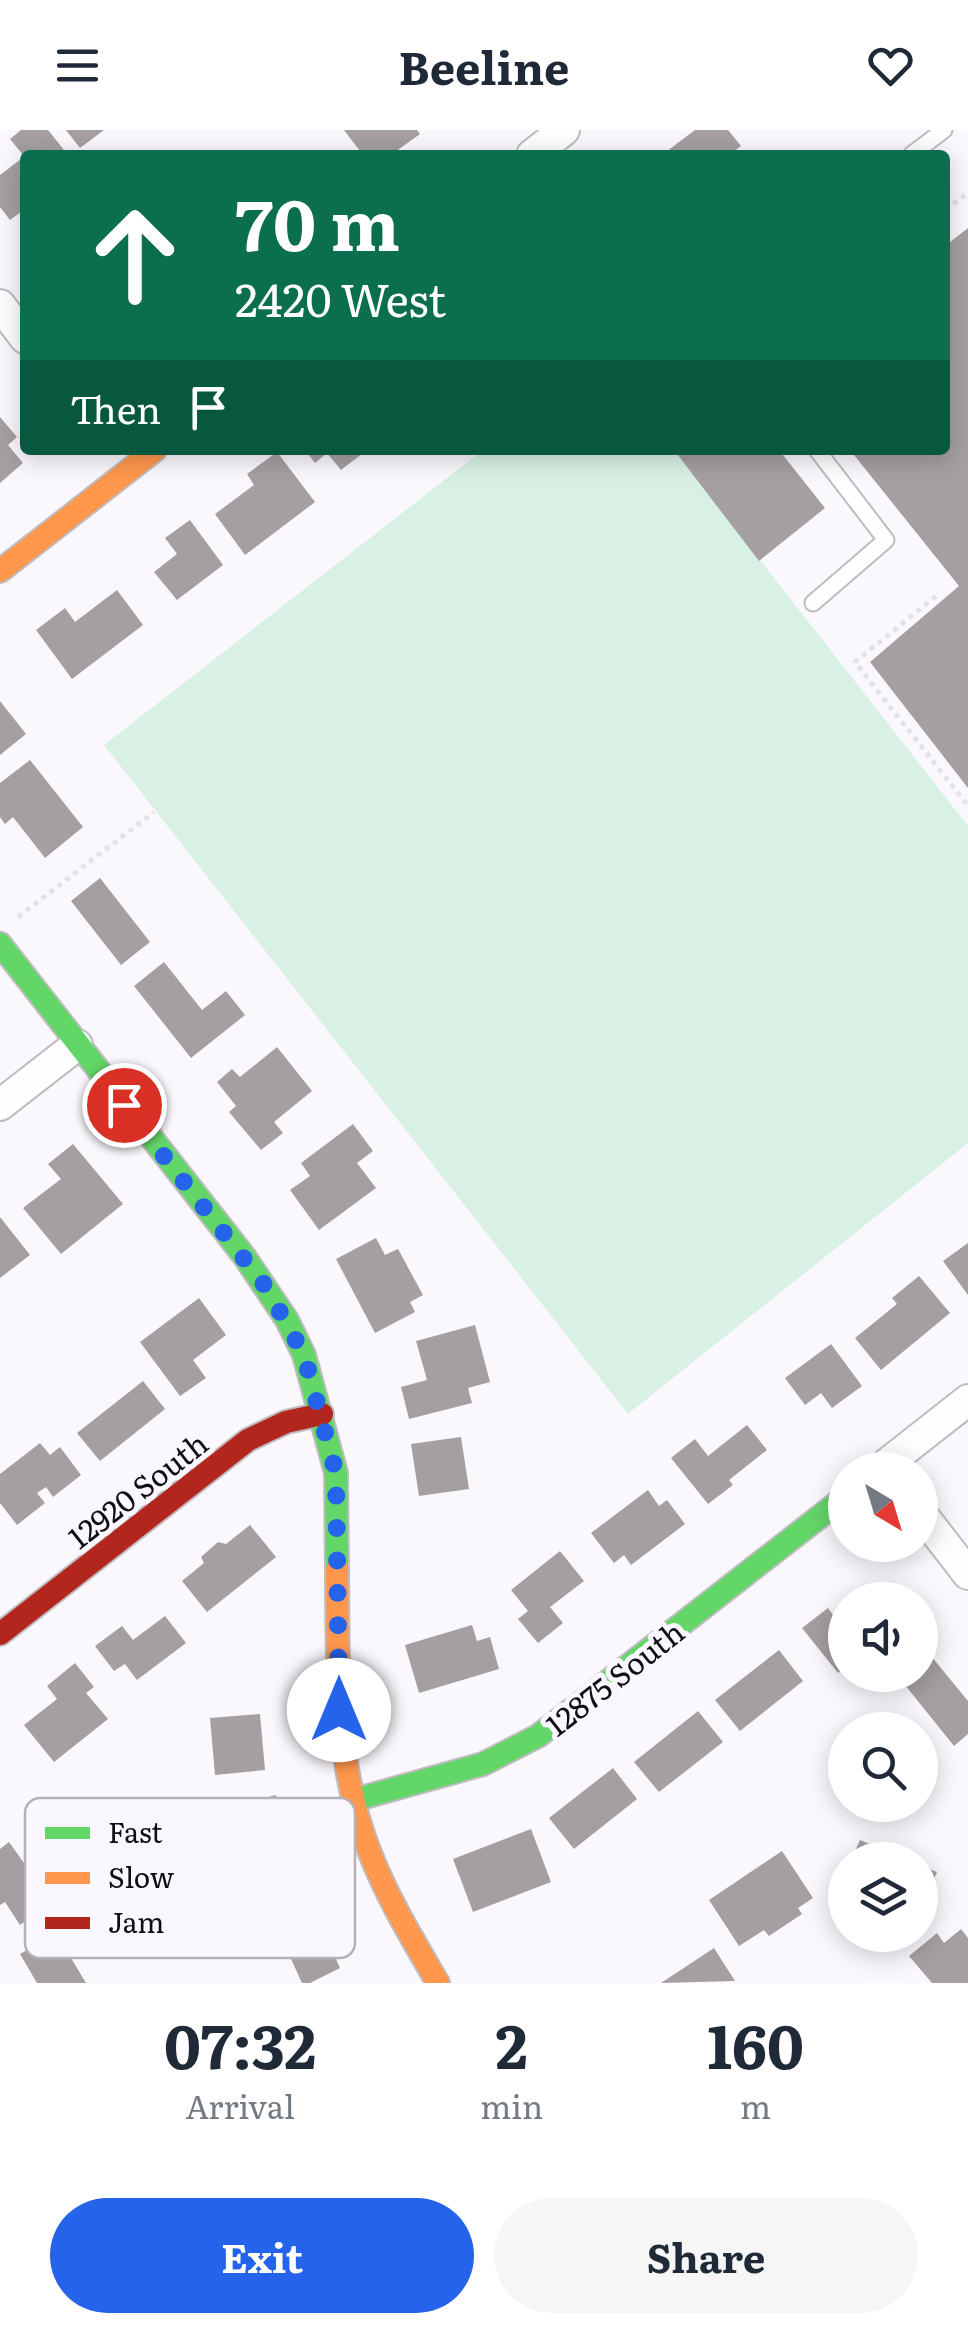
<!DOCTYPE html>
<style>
body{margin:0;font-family:Literata,serif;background:#f6f6f7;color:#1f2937;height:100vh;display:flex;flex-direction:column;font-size:38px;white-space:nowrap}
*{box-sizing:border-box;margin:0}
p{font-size:32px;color:#747a83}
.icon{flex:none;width:55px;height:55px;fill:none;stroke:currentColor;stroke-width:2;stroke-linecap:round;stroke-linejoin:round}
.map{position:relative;height:1853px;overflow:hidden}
.drawer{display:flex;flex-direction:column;background:#fff;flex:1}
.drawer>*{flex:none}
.top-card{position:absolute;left:20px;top:20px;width:930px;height:305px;border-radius:10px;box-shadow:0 5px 25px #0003;background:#0b6e4f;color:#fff;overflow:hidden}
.needle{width:65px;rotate:142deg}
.controls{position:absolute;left:828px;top:1322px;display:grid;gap:20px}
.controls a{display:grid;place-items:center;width:110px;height:110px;border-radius:50%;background:#fff;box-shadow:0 5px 25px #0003;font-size:50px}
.pin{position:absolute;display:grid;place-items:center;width:85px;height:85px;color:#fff;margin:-42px;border:5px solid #fff;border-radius:50%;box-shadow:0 2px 10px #0007}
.me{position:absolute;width:110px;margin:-55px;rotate:0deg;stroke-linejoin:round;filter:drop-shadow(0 0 8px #0008)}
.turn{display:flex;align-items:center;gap:35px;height:210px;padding:0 50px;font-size:45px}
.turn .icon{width:130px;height:130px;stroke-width:2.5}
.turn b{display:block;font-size:70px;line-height:85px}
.then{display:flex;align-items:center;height:95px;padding:0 50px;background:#0003;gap:20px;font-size:38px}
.eta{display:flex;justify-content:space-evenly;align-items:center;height:170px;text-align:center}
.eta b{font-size:60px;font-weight:700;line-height:70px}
.button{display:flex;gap:20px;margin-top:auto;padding:20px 50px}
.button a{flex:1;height:115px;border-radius:60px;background:#2563eb;color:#fff;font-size:40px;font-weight:700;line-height:115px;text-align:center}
.button a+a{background:#f6f6f7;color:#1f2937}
header{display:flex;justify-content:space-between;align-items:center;height:130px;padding:0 50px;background:#fff;font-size:45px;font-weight:700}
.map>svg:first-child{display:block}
.green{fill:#d8f1e4}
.building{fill:#a49fa0}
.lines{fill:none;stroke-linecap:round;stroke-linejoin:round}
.lane-casing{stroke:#bfbcc0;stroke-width:19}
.street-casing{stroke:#bfbcc0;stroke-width:34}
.fast-casing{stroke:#bfbcc0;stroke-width:26}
.slow-casing{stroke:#bfbcc0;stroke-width:26}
.jam-casing{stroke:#bfbcc0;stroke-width:26}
.path{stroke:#e3e2e4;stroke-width:5;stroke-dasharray:5 5;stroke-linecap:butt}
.lane{stroke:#fefeff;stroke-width:15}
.street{stroke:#fefeff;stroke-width:30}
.fast{stroke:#63d668;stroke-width:22}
.slow{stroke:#ff974d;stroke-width:22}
.jam{stroke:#b3261e;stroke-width:22}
.route{stroke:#2563eb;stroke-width:18;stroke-dasharray:0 32.4}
.labels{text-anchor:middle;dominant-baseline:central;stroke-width:10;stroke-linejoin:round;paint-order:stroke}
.street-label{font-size:30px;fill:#110e13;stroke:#fbf7fe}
.key{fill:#fbf7fe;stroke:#b5b1b8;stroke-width:2.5}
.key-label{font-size:28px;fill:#110e13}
</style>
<header><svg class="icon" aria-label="menu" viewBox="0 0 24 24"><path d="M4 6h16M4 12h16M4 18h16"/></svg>Beeline<svg class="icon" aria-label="heart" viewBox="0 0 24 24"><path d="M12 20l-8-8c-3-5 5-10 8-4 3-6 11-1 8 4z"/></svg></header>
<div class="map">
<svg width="968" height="1853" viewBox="0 0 968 1853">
<rect width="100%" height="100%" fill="#fbf8fd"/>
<polygon class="green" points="483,320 674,320 968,696 968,1013 628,1284 104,615"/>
<g class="building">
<polygon points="21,0 48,0 68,25 23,25 10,9"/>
<polygon points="66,0 104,0 80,18"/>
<polygon points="344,0 417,0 420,4 395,22 396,25 363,25"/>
<polygon points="695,0 728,0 741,16 729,25 662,25"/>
<polygon points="25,26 25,79 10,90 0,77 0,45"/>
<polygon points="968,98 968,658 870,532 959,456 850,320 945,320 945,116"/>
<polygon points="0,287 17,307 8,315 23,333 0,353"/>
<polygon points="305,320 367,320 341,340 327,323 315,333"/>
<polygon points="674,320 779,320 825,378 759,431"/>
<polygon points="277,322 315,372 245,425 215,384 254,355 247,344"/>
<polygon points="190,390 223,435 177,470 154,442 177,424 165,408"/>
<polygon points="117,460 143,495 72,549 36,500 65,478 75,492"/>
<polygon points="0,571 26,604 0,625"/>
<polygon points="30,630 83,697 45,728 13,687 5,694 0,687 0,653"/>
<polygon points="100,748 150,812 121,835 71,771"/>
<polygon points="164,832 202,880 226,861 245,885 191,928 134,856"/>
<polygon points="277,917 312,961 274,992 283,1003 261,1020 229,982 236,976 217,952 232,939 240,947"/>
<polygon points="353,994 373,1021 357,1033 376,1058 319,1100 290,1060 310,1046 301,1033"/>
<polygon points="73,1014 123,1074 61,1124 23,1078 61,1049 48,1034"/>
<polygon points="0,1087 30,1125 0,1148"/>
<polygon points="376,1108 385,1125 398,1119 423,1165 410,1172 415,1182 375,1203 336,1129"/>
<polygon points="968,1113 968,1165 943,1131"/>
<polygon points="919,1146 950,1183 881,1240 855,1208 897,1174 892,1168"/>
<polygon points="199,1168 226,1205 193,1230 206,1248 180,1266 140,1212"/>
<polygon points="475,1195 490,1252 468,1258 472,1273 409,1289 401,1257 427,1250 416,1211"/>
<polygon points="831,1214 862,1256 832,1278 821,1263 805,1275 785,1248"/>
<polygon points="143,1251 165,1279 100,1331 77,1303"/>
<polygon points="747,1295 767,1320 729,1350 733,1355 708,1374 671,1328 695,1309 708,1326"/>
<polygon points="461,1307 469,1359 419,1366 411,1314"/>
<polygon points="40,1313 50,1325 60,1317 81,1345 53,1367 46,1357 37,1363 45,1373 17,1395 0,1373 0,1344"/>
<polygon points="648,1360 659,1376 667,1370 685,1394 631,1435 624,1425 614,1433 591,1403"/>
<polygon points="250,1395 276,1427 207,1482 182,1451 204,1433 201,1427 218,1412 226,1414"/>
<polygon points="560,1421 584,1451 550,1477 563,1493 538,1513 518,1489 528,1481 511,1460"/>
<polygon points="828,1478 836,1489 845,1482 845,1537 838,1543 802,1498"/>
<polygon points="165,1486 186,1513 137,1550 125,1534 114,1541 95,1516 122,1496 133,1510"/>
<polygon points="472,1495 477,1511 490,1507 499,1539 419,1563 405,1515"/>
<polygon points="779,1520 803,1551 740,1601 715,1570"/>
<polygon points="931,1526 968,1571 968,1604 954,1616 901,1550 907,1545 920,1545 920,1535"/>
<polygon points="75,1533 94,1557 86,1563 108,1589 54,1632 24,1595 57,1569 47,1556"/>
<polygon points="698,1581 723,1612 659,1662 634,1632"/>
<polygon points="260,1584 265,1640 215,1645 210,1588"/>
<polygon points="613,1638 637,1669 574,1719 549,1688"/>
<polygon points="276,1665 285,1699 275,1701 280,1721 286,1720 294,1751 233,1767 212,1682"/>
<polygon points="531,1699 551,1752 473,1782 453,1729"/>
<polygon points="860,1710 908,1730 851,1730"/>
<polygon points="9,1712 52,1772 20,1795 5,1772 0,1775 0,1719"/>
<polygon points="782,1721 813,1768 798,1778 802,1784 769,1806 764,1800 739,1816 709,1770"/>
<polygon points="920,1735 937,1742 920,1783"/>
<polygon points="306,1763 340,1838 310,1853 302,1853 269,1781"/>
<polygon points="961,1799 968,1808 968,1853 932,1853 909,1826 937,1803 944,1813"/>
<polygon points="56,1803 86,1853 37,1853 20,1824"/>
<polygon points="714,1818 735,1851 661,1853"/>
</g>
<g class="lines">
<g class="lane-casing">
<g id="lane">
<polyline points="911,25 944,0"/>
<polyline points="813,473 886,410 817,320"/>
</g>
</g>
<g class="street-casing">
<g id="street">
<polyline points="532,25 564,0"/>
<polyline points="0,175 25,208"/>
<polyline points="0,975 77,915"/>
<polyline points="879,1340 968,1270"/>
<polyline points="920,1382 968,1444"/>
</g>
</g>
<g class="fast-casing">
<g id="fast">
<polyline points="0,814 244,1126 287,1190 304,1225 336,1343 337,1439"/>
<polyline points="354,1670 483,1634 538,1606 845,1367"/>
</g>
</g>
<g class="slow-casing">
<g id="slow">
<polyline points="0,441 155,320"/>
<path d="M337,1439C338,1534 334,1633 370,1723C388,1769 413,1810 438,1853"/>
</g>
</g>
<g class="jam-casing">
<polyline id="jam" points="0,1504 248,1310 286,1292 322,1284"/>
</g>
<g class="path">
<polyline points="945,80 968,63"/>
<polyline points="936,466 855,532 968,676"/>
<polyline points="18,787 154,682"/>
</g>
<use href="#lane" class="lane"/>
<use href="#street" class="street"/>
<use href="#fast" class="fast"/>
<use href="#slow" class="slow"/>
<use href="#jam" class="jam"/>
</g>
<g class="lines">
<polyline class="route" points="124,975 266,1157 304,1225 336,1343 339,1580"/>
</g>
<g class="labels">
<g class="street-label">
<text transform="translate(137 1359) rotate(-38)">12920 South</text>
<text transform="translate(614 1547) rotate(-38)">12875 South</text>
</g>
</g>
<rect x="25" y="1668" width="330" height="160" rx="15" class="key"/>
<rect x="45" y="1697" width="45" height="12" fill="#63d668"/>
<rect x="45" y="1742" width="45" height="12" fill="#ff974d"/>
<rect x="45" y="1787" width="45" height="12" fill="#b3261e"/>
<g class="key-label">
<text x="108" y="1713">Fast</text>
<text x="108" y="1758">Slow</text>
<text x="108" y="1803">Jam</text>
</g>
</svg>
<div class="controls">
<a><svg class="needle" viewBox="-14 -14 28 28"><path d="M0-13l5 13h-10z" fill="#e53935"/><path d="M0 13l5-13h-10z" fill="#747a83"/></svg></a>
<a><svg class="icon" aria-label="sound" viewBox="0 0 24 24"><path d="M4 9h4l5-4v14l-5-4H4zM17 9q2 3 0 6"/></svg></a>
<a><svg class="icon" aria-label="search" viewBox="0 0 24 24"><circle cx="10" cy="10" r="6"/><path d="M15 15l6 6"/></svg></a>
<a><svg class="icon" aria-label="layers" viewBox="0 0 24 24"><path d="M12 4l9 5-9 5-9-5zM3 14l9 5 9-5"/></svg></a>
</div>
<div class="pin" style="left:124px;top:975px;background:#d93025"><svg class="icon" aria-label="arrive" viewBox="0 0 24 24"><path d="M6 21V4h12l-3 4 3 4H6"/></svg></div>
<svg class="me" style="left:339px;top:1580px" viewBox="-20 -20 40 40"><circle r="19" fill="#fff"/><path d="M0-13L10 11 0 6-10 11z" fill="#2563eb"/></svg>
<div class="top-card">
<div class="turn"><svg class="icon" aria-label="ahead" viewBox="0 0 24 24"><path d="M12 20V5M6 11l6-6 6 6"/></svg><div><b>70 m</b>2420 West</div></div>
<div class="then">Then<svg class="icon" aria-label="arrive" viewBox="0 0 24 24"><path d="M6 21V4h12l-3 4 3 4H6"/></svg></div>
</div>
</div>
<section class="drawer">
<div class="eta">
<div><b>07:32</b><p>Arrival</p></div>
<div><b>2</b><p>min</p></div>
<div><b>160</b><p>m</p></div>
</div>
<div class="button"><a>Exit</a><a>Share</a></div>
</section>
